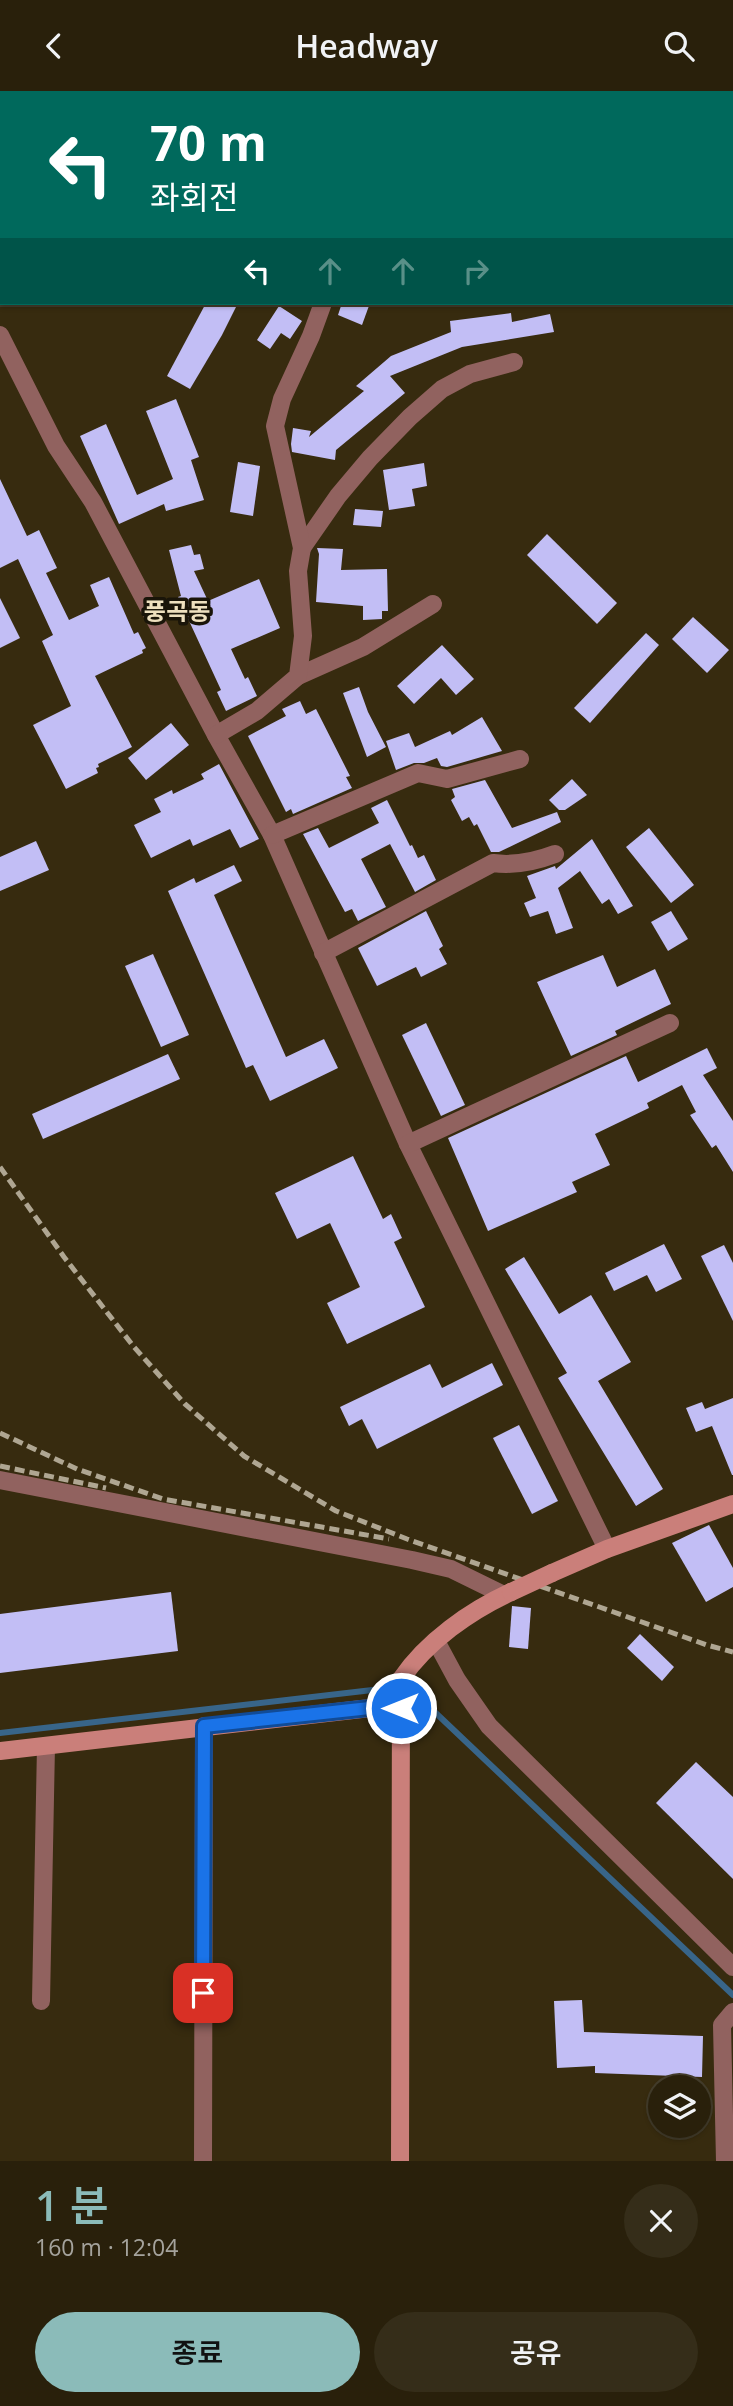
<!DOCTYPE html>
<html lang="ko">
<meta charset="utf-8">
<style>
body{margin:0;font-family:"Open Sans","Noto Sans KR",sans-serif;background:#352d19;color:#f1f3f6;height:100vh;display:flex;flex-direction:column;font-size:26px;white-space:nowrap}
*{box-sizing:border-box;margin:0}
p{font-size:23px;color:#a5a39d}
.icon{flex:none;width:38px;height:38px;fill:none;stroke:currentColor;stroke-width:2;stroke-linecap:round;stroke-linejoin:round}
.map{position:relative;height:2070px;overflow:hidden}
.side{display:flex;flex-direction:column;background:#29200b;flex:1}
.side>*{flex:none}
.banner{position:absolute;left:0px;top:0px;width:733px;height:214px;box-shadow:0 2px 5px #0004,0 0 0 2px #453e2c;background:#00695c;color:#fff;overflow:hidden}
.fabs{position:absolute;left:648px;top:1984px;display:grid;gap:14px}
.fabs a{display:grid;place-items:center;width:63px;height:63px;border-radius:50%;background:#29200b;box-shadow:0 2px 5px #0004,0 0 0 2px #453e2c;font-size:35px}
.pin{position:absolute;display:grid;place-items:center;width:60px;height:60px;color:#fff;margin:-30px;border-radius:14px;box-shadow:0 4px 10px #0006}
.me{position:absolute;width:77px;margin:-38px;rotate:270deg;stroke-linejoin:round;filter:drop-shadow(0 0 5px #0008)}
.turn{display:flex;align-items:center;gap:24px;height:147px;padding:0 35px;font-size:32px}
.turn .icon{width:91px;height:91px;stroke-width:2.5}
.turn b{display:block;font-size:49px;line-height:60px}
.lanes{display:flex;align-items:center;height:66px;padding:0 35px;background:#0003;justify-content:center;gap:35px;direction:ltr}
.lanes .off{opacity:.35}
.round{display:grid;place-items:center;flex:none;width:74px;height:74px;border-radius:37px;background:#352d19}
.summary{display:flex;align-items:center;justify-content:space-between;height:119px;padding:0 35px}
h1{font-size:42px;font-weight:600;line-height:52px;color:#8bbbb9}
.button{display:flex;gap:14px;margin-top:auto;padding:14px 35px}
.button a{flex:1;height:80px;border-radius:42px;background:#8bbbb9;color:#111;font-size:28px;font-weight:600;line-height:80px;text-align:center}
.button a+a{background:#352d19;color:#f1f3f6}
header{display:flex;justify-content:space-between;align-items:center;height:91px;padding:0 35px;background:#29200b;font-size:32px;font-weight:600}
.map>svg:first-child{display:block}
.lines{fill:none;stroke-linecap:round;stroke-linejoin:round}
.stream{stroke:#386589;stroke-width:6}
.building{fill:#c2bef5}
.street{stroke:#91625f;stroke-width:18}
.secondary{stroke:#ca7f7a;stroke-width:18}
.rail{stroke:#afa692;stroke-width:5;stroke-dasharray:10 5;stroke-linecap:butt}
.secondary-bridge{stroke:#ca7f7a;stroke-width:18}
.route-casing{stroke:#114b97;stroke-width:18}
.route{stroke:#1a73e8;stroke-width:12}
.labels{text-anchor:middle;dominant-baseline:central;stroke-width:7;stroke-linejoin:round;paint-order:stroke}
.quarter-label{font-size:24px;font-weight:bold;fill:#eee0bf;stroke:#1a1509}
</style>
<header><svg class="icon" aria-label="back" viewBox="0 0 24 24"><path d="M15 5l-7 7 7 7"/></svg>Headway<svg class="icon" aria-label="search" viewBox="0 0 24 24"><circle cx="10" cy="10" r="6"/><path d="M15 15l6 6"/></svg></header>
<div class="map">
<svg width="733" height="2070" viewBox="0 0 733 2070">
<rect width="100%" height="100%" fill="#372b0f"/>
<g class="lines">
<polyline class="stream" points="0,1642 381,1598 421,1608 733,1904"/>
</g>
<g class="building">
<polygon points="206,212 238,212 222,244 190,298 167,285"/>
<polygon points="342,212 370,212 362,234 338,224"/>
<polygon points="279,215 302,230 290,248 281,242 270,258 257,249"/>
<polygon points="511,222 512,231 550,223 554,241 462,256 390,285 405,302 336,359 335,369 292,361 291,353 293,337 311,340 309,346 364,300 356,295 391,265 451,241 450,230"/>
<polygon points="176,308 199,366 191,369 204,409 166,420 164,413 119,433 80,345 106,333 137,404 173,388 146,320"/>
<polygon points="238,371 260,375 253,425 230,421"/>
<polygon points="424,372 427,395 412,398 415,415 389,419 383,379"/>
<polygon points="0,388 27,445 39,439 57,477 46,482 69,529 99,515 90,494 109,486 134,543 138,541 146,557 142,559 143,562 95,585 132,656 98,673 99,676 96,677 98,682 66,698 33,634 71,615 42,550 53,544 18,468 0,477"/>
<polygon points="355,418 383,420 381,436 353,434"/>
<polygon points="547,443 617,512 597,533 527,464"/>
<polygon points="191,454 194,464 200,463 204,478 194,480 208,510 259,488 280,537 231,558 245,588 248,586 257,605 226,620 217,601 221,599 178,506 181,505 169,459"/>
<polygon points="317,457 343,458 341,479 387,478 388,520 382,520 382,528 363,529 363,515 316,511 319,463"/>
<polygon points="0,507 20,547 0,557"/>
<polygon points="693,526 729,559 707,582 672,548"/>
<polygon points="646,542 659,554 590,632 574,617"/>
<polygon points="442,554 474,588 456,604 441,587 414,613 397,595"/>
<polygon points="359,596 368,621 386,656 367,666 343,602"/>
<polygon points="300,610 306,623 316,618 350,685 346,686 352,697 293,723 291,718 286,721 248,645 286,625 282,618"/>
<polygon points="482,626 502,660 447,676 441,675 437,667 424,672 414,672 396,679 386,650 409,642 415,656 450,640 452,644"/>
<polygon points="171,632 189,654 146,689 128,667"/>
<polygon points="219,673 259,748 240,757 230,738 193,755 190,748 151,767 134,734 161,721 154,708 172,699 173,703 204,688 201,683"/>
<polygon points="572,688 587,704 565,719 559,719 549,709"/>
<polygon points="485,689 512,737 557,721 561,731 499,761 491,761 477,733 474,735 469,726 462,730 451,709 455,706 452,698"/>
<polygon points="387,709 410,755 412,754 418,767 424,764 436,789 415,801 390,753 361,768 386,816 358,830 352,818 345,821 303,743 318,737 329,757 379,732 371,717"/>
<polygon points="649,737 694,794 671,812 626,756"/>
<polygon points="592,748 633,815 618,823 609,808 602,813 580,780 558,797 573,837 556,843 548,820 530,826 524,812 536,807 527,785 555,775 556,778"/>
<polygon points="36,750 49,779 0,800 0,766"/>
<polygon points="234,774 242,790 214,804 286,966 324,948 338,977 270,1010 253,974 246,977 168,800 194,787 196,792"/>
<polygon points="426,820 443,855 439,858 447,873 421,886 416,876 377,895 358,857"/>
<polygon points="671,820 688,848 668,860 651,831"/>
<polygon points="153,863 189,944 161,956 125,875"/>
<polygon points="603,864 617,896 655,878 671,913 615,940 617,944 571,965 537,891"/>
<polygon points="426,932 465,1014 441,1025 402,944"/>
<polygon points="707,957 717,977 703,984 733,1030 733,1081 716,1054 712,1057 690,1024 696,1021 682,994 647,1012 649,1017 595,1043 610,1074 572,1091 577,1101 488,1140 448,1047 626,965 638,991"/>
<polygon points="168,963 180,988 43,1048 32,1023"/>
<polygon points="353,1065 383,1128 391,1123 402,1147 394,1151 425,1216 347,1253 327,1212 360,1196 330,1132 297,1148 275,1102"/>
<polygon points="664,1153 682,1188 656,1201 647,1184 614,1200 605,1182"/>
<polygon points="724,1154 733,1172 733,1230 701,1165"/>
<polygon points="524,1166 559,1223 591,1204 631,1271 598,1290 663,1398 636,1415 558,1287 567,1282 505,1178"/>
<polygon points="492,1272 503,1294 377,1358 362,1328 349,1335 340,1316 430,1273 442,1297"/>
<polygon points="733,1307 733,1384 732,1384 712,1335 696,1341 686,1317 702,1311 705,1318"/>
<polygon points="519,1334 558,1410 532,1423 493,1347"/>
<polygon points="709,1434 733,1477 733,1496 706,1511 672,1452"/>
<polygon points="171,1501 178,1560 0,1582 0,1523"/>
<polygon points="512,1515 531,1517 528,1558 509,1556"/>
<polygon points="640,1543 674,1576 662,1590 627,1557"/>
<polygon points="696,1671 733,1706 733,1788 656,1712"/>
<polygon points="582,1909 584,1941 703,1945 702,1986 595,1982 595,1975 557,1977 554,1910"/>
</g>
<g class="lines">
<g class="street">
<polyline points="20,2 21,0"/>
<polyline points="404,2 405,0"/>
<polyline points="0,44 2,41"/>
<polyline points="0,244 56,355 93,411 216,644 272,744 408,1053 607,1458"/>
<polyline points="302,457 338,405 370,367 410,326 442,298 470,283 514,271"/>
<polyline points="298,585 363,556 433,513"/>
<polyline points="216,644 257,620 298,585 303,545 298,480 302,457 275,335 282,308 311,245 323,212"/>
<polyline points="272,744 418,682 447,688 520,668"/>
<path d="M323,862L493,772C515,775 534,771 555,763"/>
<polyline points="408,1053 670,932"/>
<polyline points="0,1389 412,1469 451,1478 504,1504"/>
<polyline points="436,1550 457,1589 489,1635 733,1876"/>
<polyline points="41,1910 46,1655"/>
<polyline points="203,2070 204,1635"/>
<polyline points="725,2070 722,1934 733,1921"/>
</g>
<g class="secondary">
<polyline points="552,1482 607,1458 733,1413"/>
<polyline points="0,1660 379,1616 401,1617"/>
<path d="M400,2070L401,1588C427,1550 470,1520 511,1501"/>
</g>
<g class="rail">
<polyline points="0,1076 64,1166 134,1256 185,1313 244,1365 336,1420 407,1448 707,1554 733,1561"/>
<polyline points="0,1342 77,1378 163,1408 389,1448"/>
<polyline points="0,1375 106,1397"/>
</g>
<polyline class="secondary-bridge" points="511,1501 552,1482"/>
</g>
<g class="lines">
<g class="route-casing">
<polyline id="route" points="203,1902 204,1635 379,1616 401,1617"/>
</g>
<use href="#route" class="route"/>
</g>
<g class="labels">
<g class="quarter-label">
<text x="177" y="519">풍곡동</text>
</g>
</g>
</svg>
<div class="fabs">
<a><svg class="icon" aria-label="layers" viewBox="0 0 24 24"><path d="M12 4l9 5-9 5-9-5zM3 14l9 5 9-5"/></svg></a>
</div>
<div class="pin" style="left:203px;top:1902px;background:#d93025"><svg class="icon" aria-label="arrive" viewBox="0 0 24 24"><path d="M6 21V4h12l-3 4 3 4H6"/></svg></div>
<svg class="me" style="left:401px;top:1617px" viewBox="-20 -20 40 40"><circle r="17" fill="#1a73e8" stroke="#fff" stroke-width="3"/><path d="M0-11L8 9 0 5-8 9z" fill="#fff"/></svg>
<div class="banner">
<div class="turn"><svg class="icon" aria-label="left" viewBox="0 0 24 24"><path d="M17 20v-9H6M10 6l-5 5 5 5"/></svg><div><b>70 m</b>좌회전</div></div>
<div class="lanes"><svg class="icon" aria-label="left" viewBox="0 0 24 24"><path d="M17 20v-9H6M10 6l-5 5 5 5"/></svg><svg class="icon off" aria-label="ahead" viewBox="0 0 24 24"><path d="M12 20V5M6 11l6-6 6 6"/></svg><svg class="icon off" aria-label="ahead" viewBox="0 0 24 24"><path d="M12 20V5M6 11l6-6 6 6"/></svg><svg class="icon off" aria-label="right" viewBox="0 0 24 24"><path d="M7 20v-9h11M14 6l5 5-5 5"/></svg></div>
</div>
</div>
<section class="side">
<div class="summary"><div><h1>1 분</h1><p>160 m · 12:04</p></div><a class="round"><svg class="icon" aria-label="close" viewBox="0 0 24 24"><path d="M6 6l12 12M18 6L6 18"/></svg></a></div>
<div class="button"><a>종료</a><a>공유</a></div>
</section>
